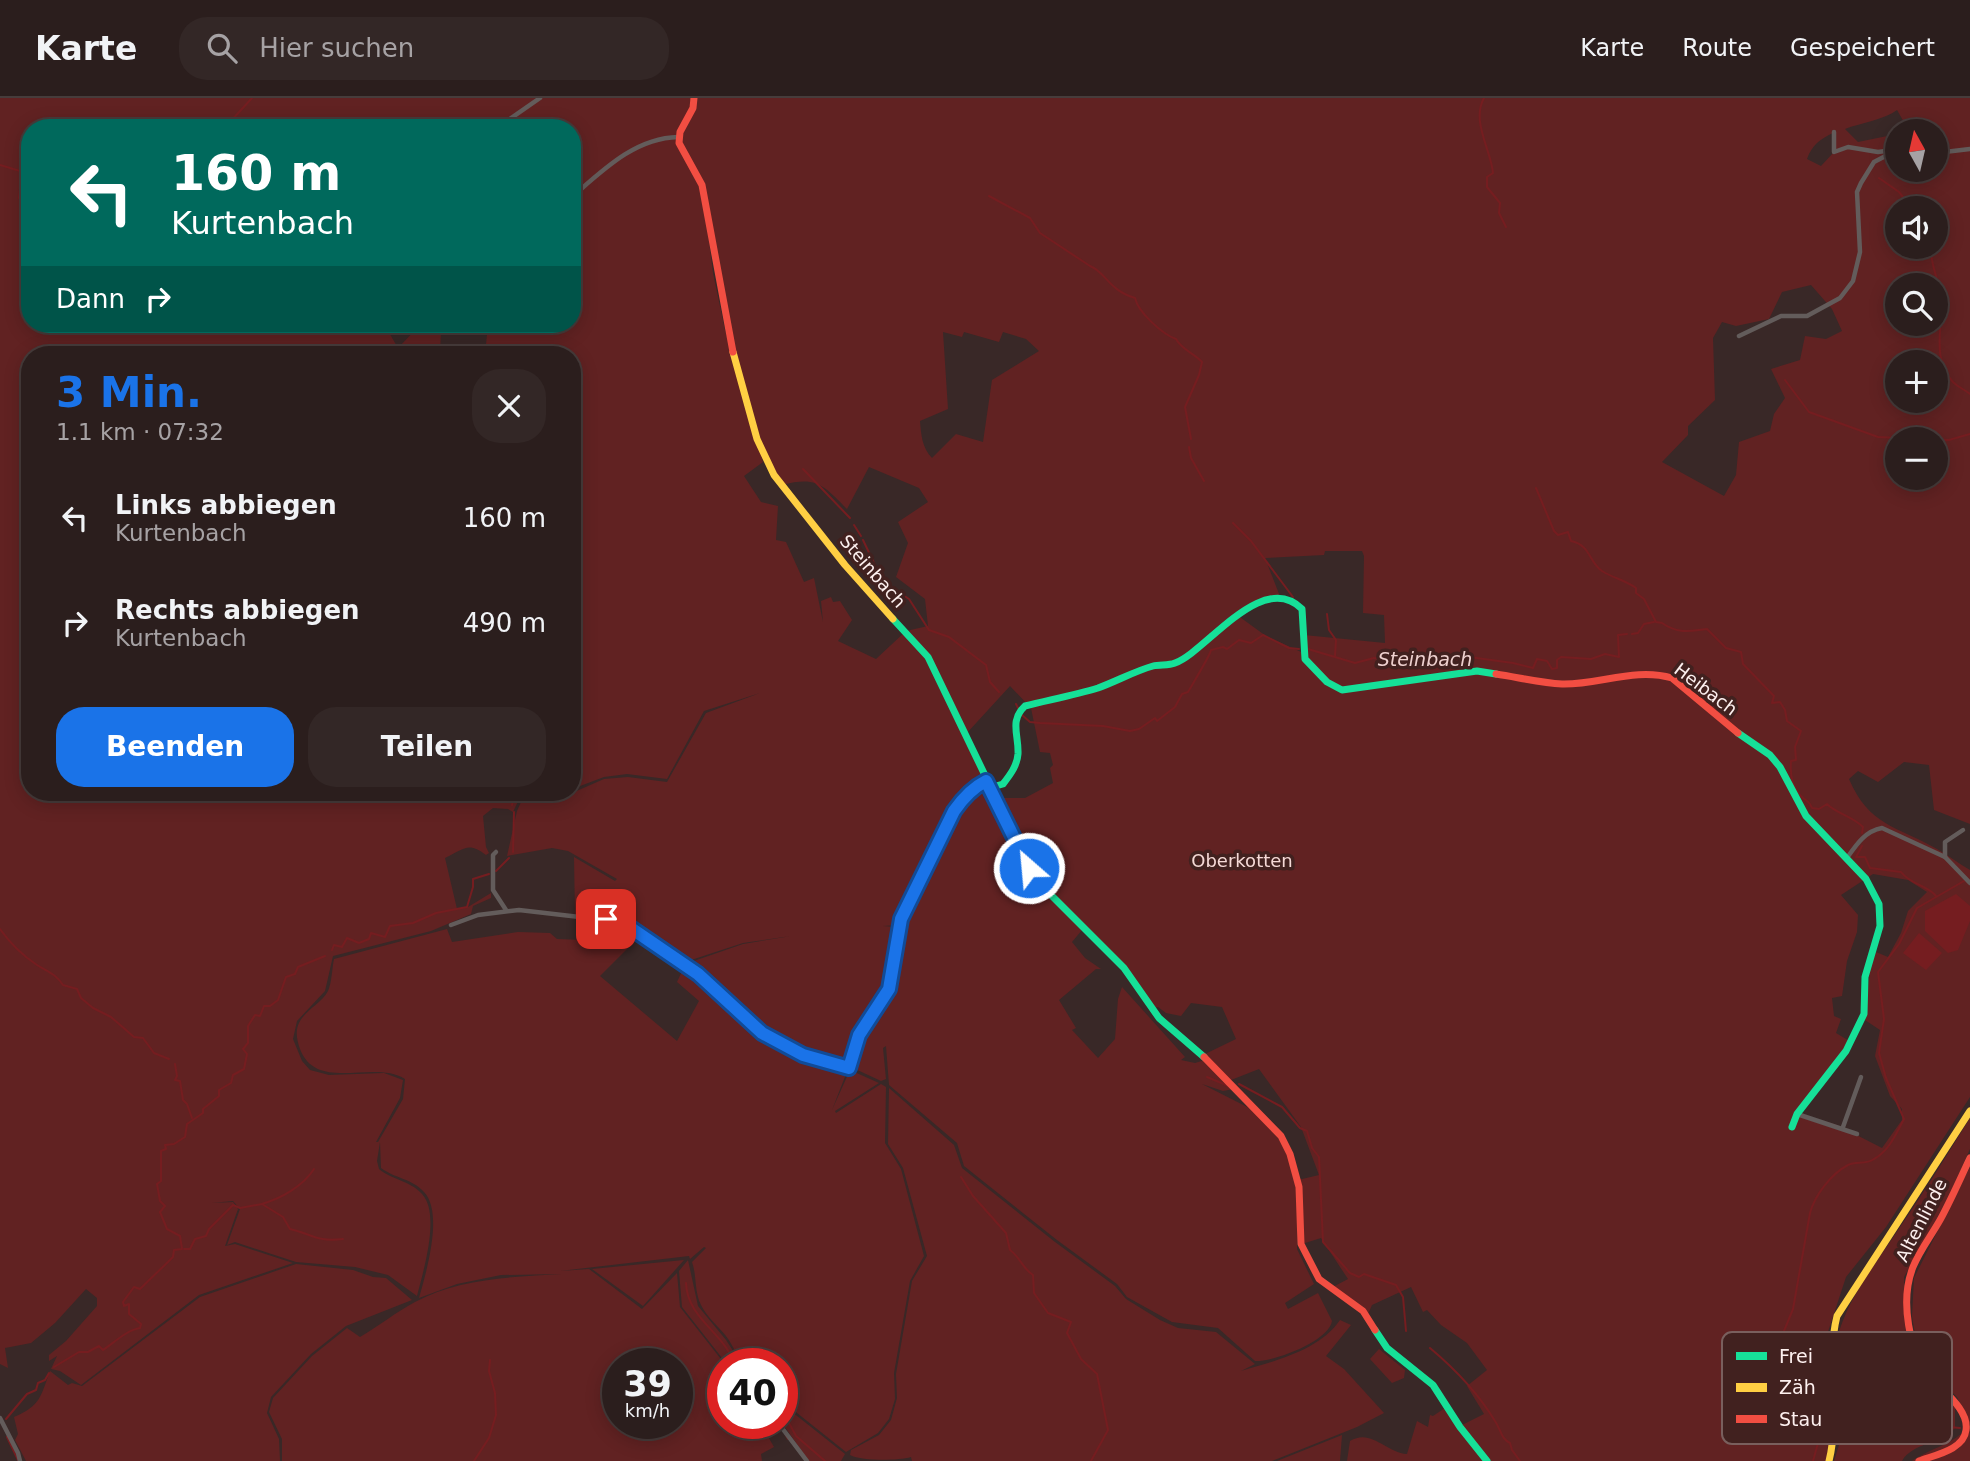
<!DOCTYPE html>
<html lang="de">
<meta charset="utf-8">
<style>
body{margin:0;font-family:"DejaVu Sans",sans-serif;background:#332726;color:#f1f3f6;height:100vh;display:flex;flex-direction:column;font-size:26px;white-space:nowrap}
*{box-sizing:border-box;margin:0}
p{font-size:23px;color:#a6a2a4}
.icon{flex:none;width:38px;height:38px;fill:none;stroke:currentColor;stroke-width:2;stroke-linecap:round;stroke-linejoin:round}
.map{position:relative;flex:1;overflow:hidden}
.drawer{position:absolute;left:21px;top:248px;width:560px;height:455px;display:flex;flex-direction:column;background:#2b1e1d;border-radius:28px;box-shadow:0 4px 18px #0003,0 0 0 2px #473c3b}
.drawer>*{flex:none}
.guide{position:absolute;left:21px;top:21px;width:560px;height:214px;border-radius:28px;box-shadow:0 4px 18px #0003,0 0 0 2px #473c3b;background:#00695c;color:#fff;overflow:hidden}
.needle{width:46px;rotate:352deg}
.controls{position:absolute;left:1885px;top:21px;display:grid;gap:14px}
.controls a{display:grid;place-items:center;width:63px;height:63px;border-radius:50%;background:#2b1e1d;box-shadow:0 4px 18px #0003,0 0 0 2px #473c3b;font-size:35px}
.speed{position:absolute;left:602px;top:1250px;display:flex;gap:14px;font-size:35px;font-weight:700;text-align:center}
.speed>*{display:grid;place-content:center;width:91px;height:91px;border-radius:50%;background:#2b1e1d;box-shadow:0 4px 18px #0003,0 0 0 2px #473c3b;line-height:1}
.speed small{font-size:18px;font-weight:400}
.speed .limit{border:10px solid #d22;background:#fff;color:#111}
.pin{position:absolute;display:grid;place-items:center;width:60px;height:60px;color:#fff;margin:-30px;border-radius:14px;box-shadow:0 4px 10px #0006}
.me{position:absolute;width:77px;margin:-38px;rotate:333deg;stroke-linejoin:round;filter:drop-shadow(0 0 5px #0008)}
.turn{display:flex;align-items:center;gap:24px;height:147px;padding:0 35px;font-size:32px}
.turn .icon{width:91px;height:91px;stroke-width:2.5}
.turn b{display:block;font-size:49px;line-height:60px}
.then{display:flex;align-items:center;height:66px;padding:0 35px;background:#0003;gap:14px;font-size:26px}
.round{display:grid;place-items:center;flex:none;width:74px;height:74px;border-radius:28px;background:#332726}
.head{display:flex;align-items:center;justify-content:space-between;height:119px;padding:0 35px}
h1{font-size:42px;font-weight:800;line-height:52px;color:#1a73e8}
.cta{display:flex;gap:14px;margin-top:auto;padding:14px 35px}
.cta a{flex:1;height:80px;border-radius:28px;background:#1a73e8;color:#fff;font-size:28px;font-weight:800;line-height:80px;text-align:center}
.cta a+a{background:#332726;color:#f1f3f6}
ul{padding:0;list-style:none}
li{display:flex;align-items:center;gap:21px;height:105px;padding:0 35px}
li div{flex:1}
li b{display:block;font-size:26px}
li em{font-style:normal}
header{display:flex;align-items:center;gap:42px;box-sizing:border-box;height:98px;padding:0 35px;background:#2b1e1d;border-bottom:2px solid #473c3b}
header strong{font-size:33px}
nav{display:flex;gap:38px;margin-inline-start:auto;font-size:24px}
.search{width:490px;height:63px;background:#332726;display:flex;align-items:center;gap:18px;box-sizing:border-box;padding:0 24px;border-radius:28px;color:#a6a2a4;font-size:26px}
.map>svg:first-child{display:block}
.green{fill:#612222;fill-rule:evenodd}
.water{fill:#751d20}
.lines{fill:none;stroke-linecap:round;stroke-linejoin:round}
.stream{stroke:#751d20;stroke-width:2}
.street{stroke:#635c5b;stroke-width:4.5}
.fast{stroke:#16e098;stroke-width:7}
.slow{stroke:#ffcf43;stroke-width:7}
.jam{stroke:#f24e42;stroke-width:7}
.route-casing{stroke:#114b97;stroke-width:18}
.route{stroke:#1a73e8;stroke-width:12}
.labels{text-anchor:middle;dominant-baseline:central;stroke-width:7;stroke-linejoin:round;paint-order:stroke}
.street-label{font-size:18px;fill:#fdf0ef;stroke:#41211f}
.park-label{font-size:18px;fill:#f5d9d6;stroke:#41211f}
.water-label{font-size:19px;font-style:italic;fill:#eed1cf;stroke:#41211f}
.key{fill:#41211f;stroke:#795f5d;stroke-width:2}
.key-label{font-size:19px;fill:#fdf0ef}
</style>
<header>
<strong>Karte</strong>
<div class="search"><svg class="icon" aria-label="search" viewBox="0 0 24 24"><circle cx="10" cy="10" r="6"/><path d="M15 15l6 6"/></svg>Hier suchen</div>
<nav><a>Karte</a><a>Route</a><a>Gespeichert</a></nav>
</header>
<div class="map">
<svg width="1970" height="1363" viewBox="0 0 1970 1363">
<rect width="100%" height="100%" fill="#392827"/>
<g class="green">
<path d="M0,0H538L493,30H30V226H378L381,229L384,226L398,250L421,226H433L441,231L440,257H30V695H522L513,714L508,711L493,710L483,718L486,749L489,755L486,757C468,743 464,751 445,760L457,811L468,809L491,795V800L473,808L471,816L431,833L333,858L325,893L297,923L293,941L302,963L310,972L329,977L384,975L403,982L400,1000L376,1044H378L403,1001L405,981C373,961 317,995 300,951C297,943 295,933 299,925C305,912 322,905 328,893C332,884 332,870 334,861L447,831L452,844L518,834L550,835L557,841L584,842L590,824L575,819L623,826L641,837L600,878L677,943L699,903L677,884L685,867L767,941L808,960L848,971L832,1012L850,972L879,985L835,1013L836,1015L881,986L886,989L885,1045L901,1071L924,1158L910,1183L894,1275L895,1301L889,1321L878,1335L846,1354L782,1303V1265H744C736,1257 733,1247 726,1238C718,1228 706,1218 701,1207C694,1193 697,1178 692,1164L706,1150L704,1149L690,1161L689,1158L560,1173L589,1171L642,1211L677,1175L680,1209L724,1265L723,1325H779L790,1341L787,1342L780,1327L766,1335L774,1349L761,1356L762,1363H282V1341L269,1314L273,1300L312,1258L347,1230L360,1239C379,1228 396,1214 415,1204C459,1180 513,1179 562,1176L501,1177L457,1186L419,1200C426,1175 444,1115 424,1094C413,1081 394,1080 381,1070L380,1044L377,1063L379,1071C392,1082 411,1083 422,1096C441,1116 423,1174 417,1198L388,1177L355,1169L296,1164L235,1144L227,1147L240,1111L233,1103L212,1105L233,1104L238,1111L225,1148L235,1146L293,1165L199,1197L81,1287L60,1273L51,1271L57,1258L49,1263V1257L66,1243L97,1208V1200L86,1191L55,1225L31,1245L5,1250L8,1270L0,1266ZM618,1265H677V1325H618Z"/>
<path d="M542,0H692C691,14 682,24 679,38L693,14L694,0H1970V726L1934,712L1929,667L1904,664L1878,684L1858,673L1849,681C1869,728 1897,728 1937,751C1948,757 1959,766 1970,772V999L1886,1129L1846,1179L1825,1243L1836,1244C1847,1201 1872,1171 1896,1135C1922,1097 1946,1059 1970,1020V1051L1947,1102L1904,1179L1905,1218L1913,1262L1955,1308V1330C1941,1346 1912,1345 1902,1363H1834L1840,1344L1839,1312L1833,1311L1832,1344L1827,1363H1488L1460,1328L1484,1316L1467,1288L1487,1272L1467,1245L1441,1227L1427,1212L1423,1214L1411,1189L1372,1207L1368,1216L1331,1190L1348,1181L1321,1140L1302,1146V1102L1298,1082L1319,1077L1301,1029L1259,971L1231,982L1203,957L1236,941L1222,909L1191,905L1181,918L1166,915L1158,909L1152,911L1130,876L1040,784L1009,730L1010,739L1033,783L1082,832L1072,844L1085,860L1101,871H1096L1059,902L1076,930L1072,932L1098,960L1115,941L1118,901L1122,889L1185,959L1181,962L1195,965L1205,962L1234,991L1223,993L1202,986L1257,1014L1281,1044L1289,1061L1297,1094V1151L1314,1186L1285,1205L1288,1211L1318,1195L1332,1223C1329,1243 1274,1264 1255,1263L1218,1230L1172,1224L1127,1199L1117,1186L1057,1142L964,1068L957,1045L889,987L886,948L883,950L886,981L881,983L851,969L861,939L889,894L899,835L913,797L897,827L883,828L895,829L896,832L887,890L855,938L849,969L787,945L766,934L688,865L743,846L791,838L743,845L685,864L623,823L575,817L574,759L615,783L617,781L568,753L552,750L507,758L517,713L525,695H572L604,681L628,679L667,684L706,615L760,595L704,613L667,681L627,676L604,679L572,691V257H485L488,226H572V30H499ZM1897,12L1909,33H1936V72H1897V36L1858,44L1845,31C1860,25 1884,22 1897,12ZM1833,35L1834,54L1821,68L1807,61C1812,47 1820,41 1833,35ZM676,46L681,50L702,84L735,258L765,356L782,387C817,378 823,387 847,411L869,369L919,390L928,404L898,424L908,445L896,479L925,501L928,528L906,533L876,561L838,543L852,522L840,503L833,504L831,499L821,503L823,524L814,480L804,484L786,444L776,442L778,408L761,404L744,378L763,364L725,232L713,175L703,95L696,76ZM1897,110H1936V149H1897ZM1811,187L1832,211L1842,233L1826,241L1805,238L1800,262L1771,271L1785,300L1774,316L1770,333L1739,344L1736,377L1724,398L1662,364L1688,337V328L1715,302L1713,240L1722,224L1736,228L1769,221L1782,194ZM1897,187H1936V226H1897ZM943,234L962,239L964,234L999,244L1003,234L1026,241L1039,253L992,282L983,344L956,336L932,360C922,350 921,336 920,323L948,311ZM1897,264H1936V303H1897ZM1897,341H1936V380H1897ZM1325,453H1362L1364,458L1363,515L1384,517L1385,545L1304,537L1301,554L1266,538L1237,517L1250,509L1281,501L1265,460L1324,457ZM1010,588L1031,610L1040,654L1050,655L1053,667L1050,670L1053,685L1025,700H994L948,605L945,592L966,636ZM1873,776L1908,782L1927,794L1908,813L1901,835L1888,859L1876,854L1870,871L1865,922L1880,932L1875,958L1890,998L1902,1011V1022L1882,1050L1837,1027L1798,1015L1851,944L1836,935L1841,921L1834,918L1832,900L1842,898L1847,863L1857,834L1858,817L1841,797Z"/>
<path d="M889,990L954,1047L962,1070L1055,1144L1115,1188L1126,1201L1160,1222L1178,1230L1216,1234L1255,1266L1241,1273C1274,1263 1319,1253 1340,1222L1351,1227L1326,1258L1344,1271L1384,1315L1357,1329L1272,1363H912L911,1359C897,1363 862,1363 850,1357L851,1352L879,1337L891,1322L897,1300L896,1276L912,1183L927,1158L903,1070L888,1046Z"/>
<path d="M1970,1069V1363H1912C1934,1348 1952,1348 1970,1327L1957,1299L1929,1272L1917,1248L1912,1218L1914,1180Z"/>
<polygon points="684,1162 643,1208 592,1171"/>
<polygon points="688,1162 698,1208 726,1242 741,1265 726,1265 682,1209 679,1173"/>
<path d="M296,1166L353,1172L373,1179L386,1180L412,1202L346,1228L311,1256L271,1299L267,1315L279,1341L280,1363H26L15,1342L18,1336L14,1319C41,1308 41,1297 50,1273L68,1287L72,1285L82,1288L200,1199Z"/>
<polygon points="1379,1251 1405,1272 1404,1280 1392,1285 1370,1261"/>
<polygon points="782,1306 845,1356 841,1363 809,1363 782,1325"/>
<path d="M1445,1310L1484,1363H1347L1350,1343C1371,1330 1385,1354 1407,1356L1417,1323L1428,1329L1430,1317L1433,1318Z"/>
<polygon points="1342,1337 1340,1363 1277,1363"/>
</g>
<g class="water">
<polygon points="1956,796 1970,808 1970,823 1958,852 1948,855 1925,833 1925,813"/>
<polygon points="1919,835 1942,855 1926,872 1903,855"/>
</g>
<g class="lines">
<g class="stream">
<path d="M1484,0C1471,23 1491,52 1493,75L1487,79V89L1500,105L1499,115L1506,129"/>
<polyline points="227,30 229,25 252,0"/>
<polyline points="0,67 30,76"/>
<polyline points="1879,80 1899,94 1912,110"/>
<path d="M989,98L1030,120L1040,135L1090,168C1106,174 1108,192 1135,200C1138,214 1162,236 1176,241C1182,252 1194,255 1202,264L1199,277L1185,309L1191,341"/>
<polyline points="19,100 22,75"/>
<path d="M1931,149C1930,168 1940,183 1941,202C1943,230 1931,260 1953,284C1959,290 1964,291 1970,296"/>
<polyline points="1785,282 1809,314 1878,339 1949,342 1970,336"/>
<polyline points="1189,349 1191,360 1204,383"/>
<polyline points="803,371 850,420"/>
<path d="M1536,390L1554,433L1558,437L1568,434L1571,443C1591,447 1589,465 1602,473C1613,480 1625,482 1636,490V495L1644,501L1656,524L1662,525C1678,536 1689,533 1707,531L1726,550L1741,554L1743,566L1774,598L1772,605L1780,604L1785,612L1787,623L1801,633L1795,649L1796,662L1791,663C1790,674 1791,687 1800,697C1805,703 1809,702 1812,710L1819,711L1827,706C1837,716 1852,718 1863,729L1862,735"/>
<polyline points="1233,425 1251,443 1293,499"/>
<polyline points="854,427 861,438"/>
<polyline points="863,442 883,484 909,501 929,532 949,539 986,567 990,584 999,594"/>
<polyline points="1327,516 1329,532 1336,542 1335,558"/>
<polyline points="1632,536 1638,535 1644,526 1654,524"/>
<polyline points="1308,551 1355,565 1374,560 1393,562 1402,557 1413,563 1424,562 1437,565 1453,563 1462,558 1513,565 1533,570 1537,561 1547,563 1552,571 1557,570 1557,562 1561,559 1591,561 1605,556 1619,559 1618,537 1627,536"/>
<polyline points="1016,606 1018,610"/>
<path d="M1022,617L1030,624L1040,625L1103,628L1130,633L1139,631L1155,620L1157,623L1175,609L1182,596L1188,594C1191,589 1211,555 1211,552L1223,549L1227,551L1239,542L1251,545L1263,537L1289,550L1299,551"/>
<polyline points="512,707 515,695"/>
<path d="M1862,748L1856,759H1865L1870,770L1901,774C1911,787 1927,787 1936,798"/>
<polyline points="513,754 514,714"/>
<polyline points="496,773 509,760"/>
<path d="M0,831C10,845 22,857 37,867C48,874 56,876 63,887L77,891L81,900L93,910L111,919L134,939L143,940L154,955L169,961"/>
<polyline points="332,852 334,847 342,849 347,840 359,845 369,841 371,835 385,839 390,828 413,825 436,815 467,809 473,789 473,781 489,776"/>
<polyline points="175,966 177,978 175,982 180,983 183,1002 187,1006 192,1020"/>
<polyline points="1207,979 1231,989"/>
<polyline points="1239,986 1282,1009 1300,1030 1307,1033 1312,1050 1319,1059 1323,1144 1350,1175 1359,1179 1364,1176 1396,1187 1403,1199 1406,1233"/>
<path d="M961,1079L973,1098L1006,1135L1010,1152C1020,1159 1022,1170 1033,1177L1034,1195L1048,1215L1071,1224L1067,1235L1081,1261L1097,1276L1108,1332L1091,1363"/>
<path d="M262,1106C282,1100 303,1088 314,1071"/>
<path d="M184,1151H190L195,1141L206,1138L209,1131L233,1107L240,1110L262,1106L283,1119L290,1131C315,1137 316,1144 343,1141"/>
<path d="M686,1185C687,1220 724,1235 734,1265"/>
<path d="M1430,1250C1455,1271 1478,1295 1495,1323C1501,1332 1501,1341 1510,1345L1512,1352L1520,1363"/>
<path d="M54,1269L79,1254H88L99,1248L103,1252C115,1244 127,1232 140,1230L141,1226L129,1216V1206L124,1208L123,1204L134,1189L140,1191L173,1159L174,1152L182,1151L180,1138L167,1131L160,1114L165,1108L160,1103L157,1086L161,1083V1053L166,1051L165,1047L174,1046L185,1039L187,1026L203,1015V1011L219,998V992L231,985L233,977L244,971L247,956L243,951L248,945V928L255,917L260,918L264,908H270L278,902L286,879L295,876L298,869L325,858"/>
<polyline points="1861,1295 1875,1292 1896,1296 1928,1311"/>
<polyline points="1804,1310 1826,1300"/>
<polyline points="782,1312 796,1338 825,1363"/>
<polyline points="1938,1316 1949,1329 1960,1330"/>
<polyline points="6,1321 27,1296 36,1292 38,1285 45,1282 49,1275"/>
<polyline points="7,1339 18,1362"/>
<polyline points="474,1363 489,1340 496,1317 495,1295 489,1273 490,1262"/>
<path d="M1813,1363L1820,1338L1807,1322L1802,1309L1795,1273L1777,1250L1793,1211L1810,1115C1815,1097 1831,1076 1848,1067C1856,1063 1866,1067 1874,1061C1889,1053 1896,1036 1904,1021L1886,980L1879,955L1884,921L1878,874L1899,846L1917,810L1964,783"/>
</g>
<g class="street">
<polyline points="497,30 540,0"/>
<polyline points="1834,34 1834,54 1848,49 1878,54 1893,52"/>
<polyline points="1936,55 1970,51"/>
<path d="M572,99C603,72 635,40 678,39"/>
<polyline points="436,226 442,228 451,226"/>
<polyline points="1739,238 1781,218 1807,218 1840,200 1853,183 1860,154 1857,94 1861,85 1874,64 1897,52"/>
<polyline points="496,754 493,757 493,792 506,812"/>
<polyline points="1945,759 1945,744 1963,732"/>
<path d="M1847,760C1856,747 1865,733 1882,730L1945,759L1970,785"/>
<polyline points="451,827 478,817 519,812 623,824 698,876 762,935 803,957 849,970 859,937 889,891 901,821 954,713 964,698 986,683"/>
<polyline points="1797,1016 1857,1036"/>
<polyline points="1843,1029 1861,979"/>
<polyline points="0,1320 18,1355 20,1363"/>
<polyline points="779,1326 807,1363"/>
</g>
<g class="fast">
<polyline points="893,521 928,559 1035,781 1124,870 1159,920 1204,959"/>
<polyline points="1738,635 1770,657 1780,669 1806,718 1866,781 1879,806 1880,828 1865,879 1864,916 1846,953 1797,1016 1792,1029"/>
<path d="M989,690L1003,686C1010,677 1017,668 1018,656C1019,637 1009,623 1025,608C1049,602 1075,597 1098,590C1117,583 1135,573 1153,568C1160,566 1168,568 1175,565C1206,554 1262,471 1302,511L1305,561L1327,584L1342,592L1477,573L1496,576"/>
<polyline points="1375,1232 1387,1250 1433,1287 1460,1329 1487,1363"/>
</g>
<g class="slow">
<polyline points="733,254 757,341 774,377 845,467 893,521"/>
<path d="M1829,1363C1841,1315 1825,1266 1837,1218L1970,1013"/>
</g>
<g class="jam">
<polyline points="694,0 693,10 680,34 679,45 702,87 733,254"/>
<path d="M1496,576C1517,579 1540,585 1562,586C1599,587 1635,569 1672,580L1738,635"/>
<polyline points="1204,959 1281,1038 1290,1056 1299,1089 1301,1146 1319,1181 1363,1213 1375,1232"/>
<path d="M1919,1363C1934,1357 1964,1352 1966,1332C1969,1312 1944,1294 1932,1280C1908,1254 1900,1202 1913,1169C1920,1152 1931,1138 1940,1122C1951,1102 1960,1081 1970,1060"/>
</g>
</g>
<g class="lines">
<g class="route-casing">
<path id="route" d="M606,821L622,824L698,876L762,935L803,957L849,970L859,937L889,891L901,821L954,713C963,700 972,690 986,683L1029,770"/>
</g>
<use href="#route" class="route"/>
</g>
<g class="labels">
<g class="street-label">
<text transform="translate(873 473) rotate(49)">Steinbach</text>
<text transform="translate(1706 591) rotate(37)">Heibach</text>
<text transform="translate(1921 1122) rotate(-63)">Altenlinde</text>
</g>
<g class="park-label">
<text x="1242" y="762">Oberkotten</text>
</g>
<g class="water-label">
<text x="1425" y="561">Steinbach</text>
</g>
</g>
<rect x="1722" y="1234" width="230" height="112" rx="10" class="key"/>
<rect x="1736" y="1254" width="31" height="8" fill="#16e098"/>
<rect x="1736" y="1285" width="31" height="9" fill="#ffcf43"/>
<rect x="1736" y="1317" width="31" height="8" fill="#f24e42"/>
<g class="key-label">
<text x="1779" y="1265">Frei</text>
<text x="1779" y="1296">Zäh</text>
<text x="1779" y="1328">Stau</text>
</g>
</svg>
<div class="controls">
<a><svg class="needle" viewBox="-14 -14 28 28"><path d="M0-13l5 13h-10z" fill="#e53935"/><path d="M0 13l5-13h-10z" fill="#a6a2a4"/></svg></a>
<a><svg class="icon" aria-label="sound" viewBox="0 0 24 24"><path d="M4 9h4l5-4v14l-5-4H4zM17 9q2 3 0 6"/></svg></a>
<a><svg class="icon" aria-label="search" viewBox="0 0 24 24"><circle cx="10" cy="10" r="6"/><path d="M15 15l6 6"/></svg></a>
<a>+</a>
<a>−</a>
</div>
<div class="speed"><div>39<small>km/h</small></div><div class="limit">40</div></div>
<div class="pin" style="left:606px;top:821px;background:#d93025"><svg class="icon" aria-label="arrive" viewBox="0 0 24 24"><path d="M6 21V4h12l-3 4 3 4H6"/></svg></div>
<svg class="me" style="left:1029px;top:770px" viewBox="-20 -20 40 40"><circle r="17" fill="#1a73e8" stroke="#fff" stroke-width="3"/><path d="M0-11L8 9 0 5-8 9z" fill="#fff"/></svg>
<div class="guide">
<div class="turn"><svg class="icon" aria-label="left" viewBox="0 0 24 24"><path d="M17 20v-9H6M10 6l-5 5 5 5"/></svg><div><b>160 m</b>Kurtenbach</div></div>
<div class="then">Dann<svg class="icon" aria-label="right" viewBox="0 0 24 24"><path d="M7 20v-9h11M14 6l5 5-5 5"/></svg></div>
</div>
<section class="drawer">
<div class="head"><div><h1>3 Min.</h1><p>1.1 km · 07:32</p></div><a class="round"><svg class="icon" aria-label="close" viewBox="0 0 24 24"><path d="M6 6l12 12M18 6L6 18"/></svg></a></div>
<ul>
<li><svg class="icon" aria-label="left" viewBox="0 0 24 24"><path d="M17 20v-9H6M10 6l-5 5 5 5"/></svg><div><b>Links abbiegen</b><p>Kurtenbach</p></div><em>160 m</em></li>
<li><svg class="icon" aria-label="right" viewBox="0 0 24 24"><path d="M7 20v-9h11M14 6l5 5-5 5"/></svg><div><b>Rechts abbiegen</b><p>Kurtenbach</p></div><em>490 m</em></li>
</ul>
<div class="cta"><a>Beenden</a><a>Teilen</a></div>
</section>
</div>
